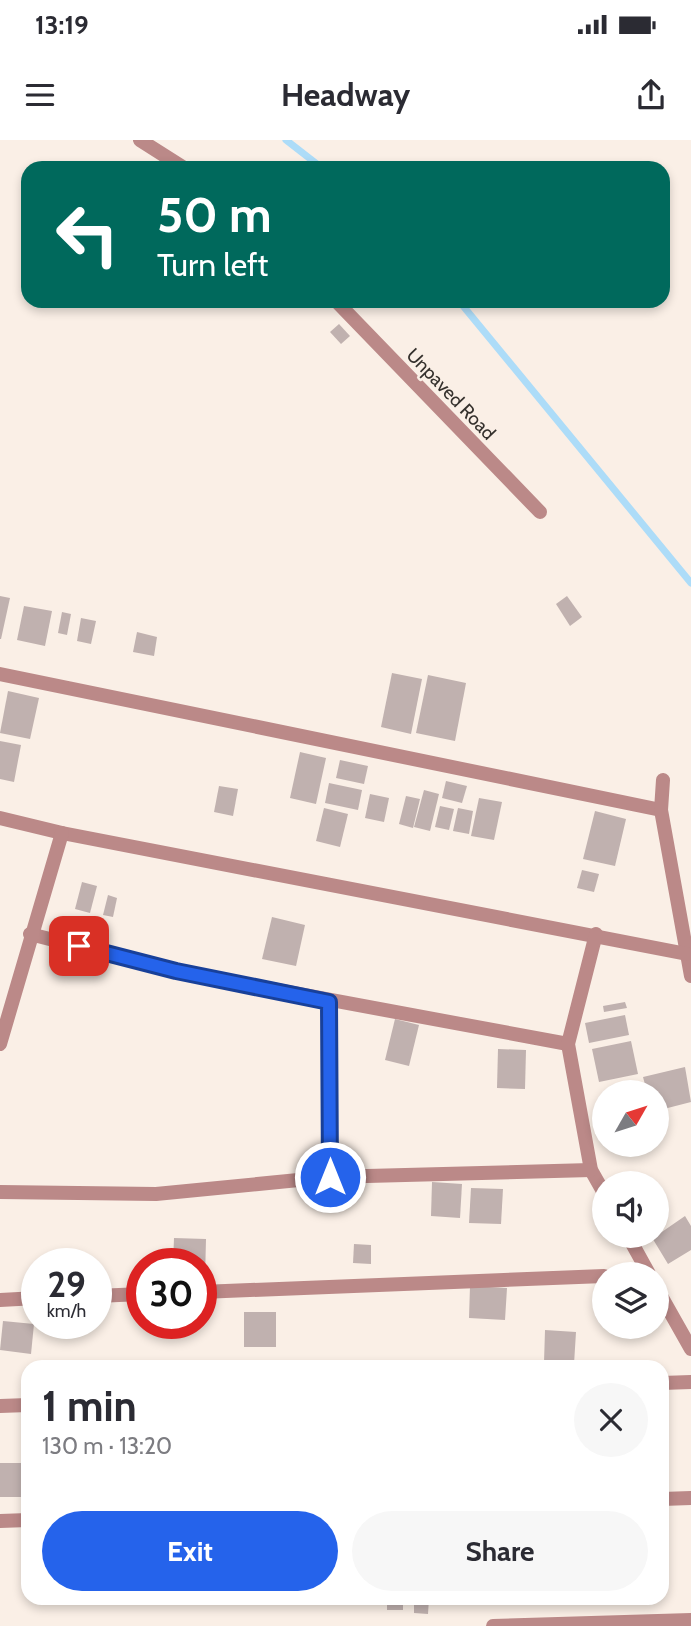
<!DOCTYPE html>
<meta charset="utf-8">
<style>
body{margin:0;font-family:Cabin,sans-serif;background:#f7f7f7;color:#2b2b33;height:100vh;display:flex;flex-direction:column;font-size:26px;white-space:nowrap}
*{box-sizing:border-box;margin:0}
p{font-size:23px;color:#7c7c81}
.icon{flex:none;width:38px;height:38px;fill:none;stroke:currentColor;stroke-width:2;stroke-linecap:round;stroke-linejoin:round}
.map{position:relative;flex:1;overflow:hidden}
.panel{position:absolute;left:21px;top:1220px;width:648px;height:245px;display:flex;flex-direction:column;background:#fff;border-radius:21px;box-shadow:0 4px 10px #0003}
.panel>*{flex:none}
.hud{position:absolute;left:21px;top:21px;width:649px;height:147px;border-radius:21px;box-shadow:0 4px 10px #0003;background:#00695c;color:#fff;overflow:hidden}
.needle{width:46px;rotate:51deg}
.controls{position:absolute;left:592px;top:940px;display:grid;gap:14px}
.controls a{display:grid;place-items:center;width:77px;height:77px;border-radius:50%;background:#fff;box-shadow:0 4px 10px #0003;font-size:35px}
.speed{position:absolute;left:21px;top:1108px;display:flex;gap:14px;font-size:35px;font-weight:700;text-align:center}
.speed>*{display:grid;place-content:center;width:91px;height:91px;border-radius:50%;background:#fff;box-shadow:0 4px 10px #0003;line-height:1}
.speed small{font-size:18px;font-weight:400}
.speed .limit{border:10px solid #d22;background:#fff;color:#111}
.pin{position:absolute;display:grid;place-items:center;width:60px;height:60px;color:#fff;margin:-30px;border-radius:14px;box-shadow:0 4px 10px #0006}
.me{position:absolute;width:77px;margin:-38px;rotate:0deg;stroke-linejoin:round;filter:drop-shadow(0 0 5px #0008)}
.turn{display:flex;align-items:center;gap:24px;height:147px;padding:0 21px;font-size:32px}
.turn .icon{width:91px;height:91px;stroke-width:2.5}
.turn b{display:block;font-size:49px;line-height:60px}
.round{display:grid;place-items:center;flex:none;width:74px;height:74px;border-radius:37px;background:#f7f7f7}
.overview{display:flex;align-items:center;justify-content:space-between;height:119px;padding:0 21px}
h1{font-size:42px;font-weight:800;line-height:52px}
.cta{display:flex;gap:14px;margin-top:auto;padding:14px 21px}
.cta a{flex:1;height:80px;border-radius:42px;background:#2563eb;color:#fff;font-size:28px;font-weight:800;line-height:80px;text-align:center}
.cta a+a{background:#f7f7f7;color:#2b2b33}
.status{display:flex;justify-content:space-between;align-items:center;height:49px;padding:0 35px;background:#fff;direction:ltr}
.status svg{height:19px;fill:currentColor}
header{display:flex;justify-content:space-between;align-items:center;height:91px;padding:0 21px;background:#fff;font-size:32px;font-weight:800}
.map>svg:first-child{display:block}
.lines{fill:none;stroke-linecap:round;stroke-linejoin:round}
.stream{stroke:#addcf8;stroke-width:7}
.building{fill:#c0b1af}
.minor{stroke:#bb8988;stroke-width:14}
.route-casing{stroke:#184099;stroke-width:18}
.route{stroke:#2563eb;stroke-width:12}
.labels{text-anchor:middle;dominant-baseline:central;stroke-width:5;stroke-linejoin:round;paint-order:stroke}
.street-label{font-size:19px;fill:#35312d;stroke:#faefe6}
</style>
<div class="status"><b>13:19</b><svg viewBox="0 0 49 12"><path d="M0 12V9h3v3zM5 12V6h3v6zM10 12V3h3v9zM15 12V0h3v12zM26 1h20v11H26zM47 4h2v5h-2z"/></svg></div>
<header><svg class="icon" aria-label="menu" viewBox="0 0 24 24"><path d="M4 6h16M4 12h16M4 18h16"/></svg>Headway<svg class="icon" aria-label="share" viewBox="0 0 24 24"><path d="M12 15V3M7 8l5-5 5 5M5 13v7h14v-7"/></svg></header>
<div class="map">
<svg width="691" height="1486" viewBox="0 0 691 1486">
<rect width="100%" height="100%" fill="#faefe6"/>
<g class="lines">
<g class="stream">
<polyline points="286,0 322,28"/>
<polyline points="459,161 691,443"/>
</g>
</g>
<g class="building">
<polygon points="339,184 350,196 341,204 330,192"/>
<polygon points="0,456 10,458 1,499 0,499"/>
<polygon points="567,456 582,477 570,486 556,464"/>
<polygon points="24,466 52,471 45,506 17,500"/>
<polygon points="62,472 71,474 67,495 58,493"/>
<polygon points="81,478 96,481 91,504 77,501"/>
<polygon points="137,492 157,497 154,516 133,512"/>
<polygon points="392,533 422,539 411,594 381,587"/>
<polygon points="428,535 466,543 455,601 416,593"/>
<polygon points="8,551 39,558 30,599 0,593"/>
<polygon points="0,601 21,605 14,642 0,639"/>
<polygon points="300,612 326,618 316,664 290,658"/>
<polygon points="340,620 368,626 364,644 336,638"/>
<polygon points="446,641 467,646 462,663 442,658"/>
<polygon points="329,643 362,650 358,670 325,663"/>
<polygon points="219,646 238,649 233,676 214,672"/>
<polygon points="424,650 439,654 430,691 414,687"/>
<polygon points="370,654 389,658 384,682 365,678"/>
<polygon points="406,656 420,659 413,688 399,684"/>
<polygon points="479,658 502,662 494,700 471,696"/>
<polygon points="440,666 454,669 449,690 435,687"/>
<polygon points="324,668 348,674 340,707 316,701"/>
<polygon points="458,668 473,671 469,694 453,691"/>
<polygon points="595,671 626,679 615,726 583,719"/>
<polygon points="582,730 599,734 594,752 577,748"/>
<polygon points="82,742 97,746 90,773 75,769"/>
<polygon points="108,755 117,758 113,777 103,775"/>
<polygon points="272,777 305,785 296,826 262,819"/>
<polygon points="625,862 627,868 604,872 603,866"/>
<polygon points="625,875 629,895 589,903 585,883"/>
<polygon points="395,879 419,885 409,926 385,920"/>
<polygon points="631,901 638,934 599,942 592,909"/>
<polygon points="498,909 526,910 525,949 497,948"/>
<polygon points="685,927 691,962 656,971 656,952 647,952 643,937"/>
<polygon points="432,1042 462,1044 460,1078 431,1076"/>
<polygon points="471,1048 503,1049 501,1084 469,1083"/>
<polygon points="685,1076 691,1086 691,1110 668,1124 651,1096 656,1096"/>
<polygon points="174,1098 206,1099 205,1139 201,1139 201,1124 173,1124"/>
<polygon points="354,1104 371,1105 371,1124 353,1123"/>
<polygon points="470,1146 507,1148 505,1180 469,1178"/>
<rect x="244" y="1172" width="32" height="35"/>
<polygon points="3,1181 34,1184 31,1214 0,1210"/>
<polygon points="545,1190 576,1192 574,1224 544,1222"/>
<rect x="0" y="1323" width="22" height="34"/>
<rect x="387" y="1458" width="16" height="12"/>
<polygon points="414,1458 429,1458 428,1474 414,1473"/>
</g>
<g class="lines">
<g class="minor">
<polyline points="140,0 184,28"/>
<polyline points="336,161 540,372"/>
<polyline points="0,534 661,670"/>
<polyline points="663,640 661,670 691,836"/>
<polyline points="0,678 62,693 687,814"/>
<polyline points="30,794 175,831 568,904"/>
<polyline points="596,794 568,904 591,1030 604,1053"/>
<polyline points="329,862 329,1037"/>
<polyline points="0,904 62,693"/>
<polyline points="0,1052 156,1054 329,1037 591,1030"/>
<polyline points="628,1096 649,1134"/>
<polyline points="656,1147 691,1209"/>
<polyline points="201,1152 604,1136"/>
<polyline points="96,1156 142,1154"/>
<polyline points="0,1160 37,1158"/>
<polyline points="662,1243 691,1242"/>
<polyline points="0,1266 28,1265"/>
<polyline points="662,1359 691,1358"/>
<polyline points="0,1381 28,1380"/>
<polyline points="493,1486 691,1480"/>
</g>
</g>
<g class="lines">
<g class="route-casing">
<polyline id="route" points="79,806 176,831 329,862 330,1037"/>
</g>
<use href="#route" class="route"/>
</g>
<g class="labels">
<g class="street-label">
<text transform="translate(451 254) rotate(46)">Unpaved Road</text>
</g>
</g>
</svg>
<div class="controls">
<a><svg class="needle" viewBox="-14 -14 28 28"><path d="M0-13l5 13h-10z" fill="#e53935"/><path d="M0 13l5-13h-10z" fill="#7c7c81"/></svg></a>
<a><svg class="icon" aria-label="sound" viewBox="0 0 24 24"><path d="M4 9h4l5-4v14l-5-4H4zM17 9q2 3 0 6"/></svg></a>
<a><svg class="icon" aria-label="layers" viewBox="0 0 24 24"><path d="M12 4l9 5-9 5-9-5zM3 14l9 5 9-5"/></svg></a>
</div>
<div class="speed"><div>29<small>km/h</small></div><div class="limit">30</div></div>
<div class="pin" style="left:79px;top:806px;background:#d93025"><svg class="icon" aria-label="arrive" viewBox="0 0 24 24"><path d="M6 21V4h12l-3 4 3 4H6"/></svg></div>
<svg class="me" style="left:330px;top:1037px" viewBox="-20 -20 40 40"><circle r="17" fill="#2563eb" stroke="#fff" stroke-width="3"/><path d="M0-11L8 9 0 5-8 9z" fill="#fff"/></svg>
<div class="hud">
<div class="turn"><svg class="icon" aria-label="left" viewBox="0 0 24 24"><path d="M17 20v-9H6M10 6l-5 5 5 5"/></svg><div><b>50 m</b>Turn left</div></div>
</div>
<section class="panel">
<div class="overview"><div><h1>1 min</h1><p>130 m · 13:20</p></div><a class="round"><svg class="icon" aria-label="close" viewBox="0 0 24 24"><path d="M6 6l12 12M18 6L6 18"/></svg></a></div>
<div class="cta"><a>Exit</a><a>Share</a></div>
</section>
</div>
